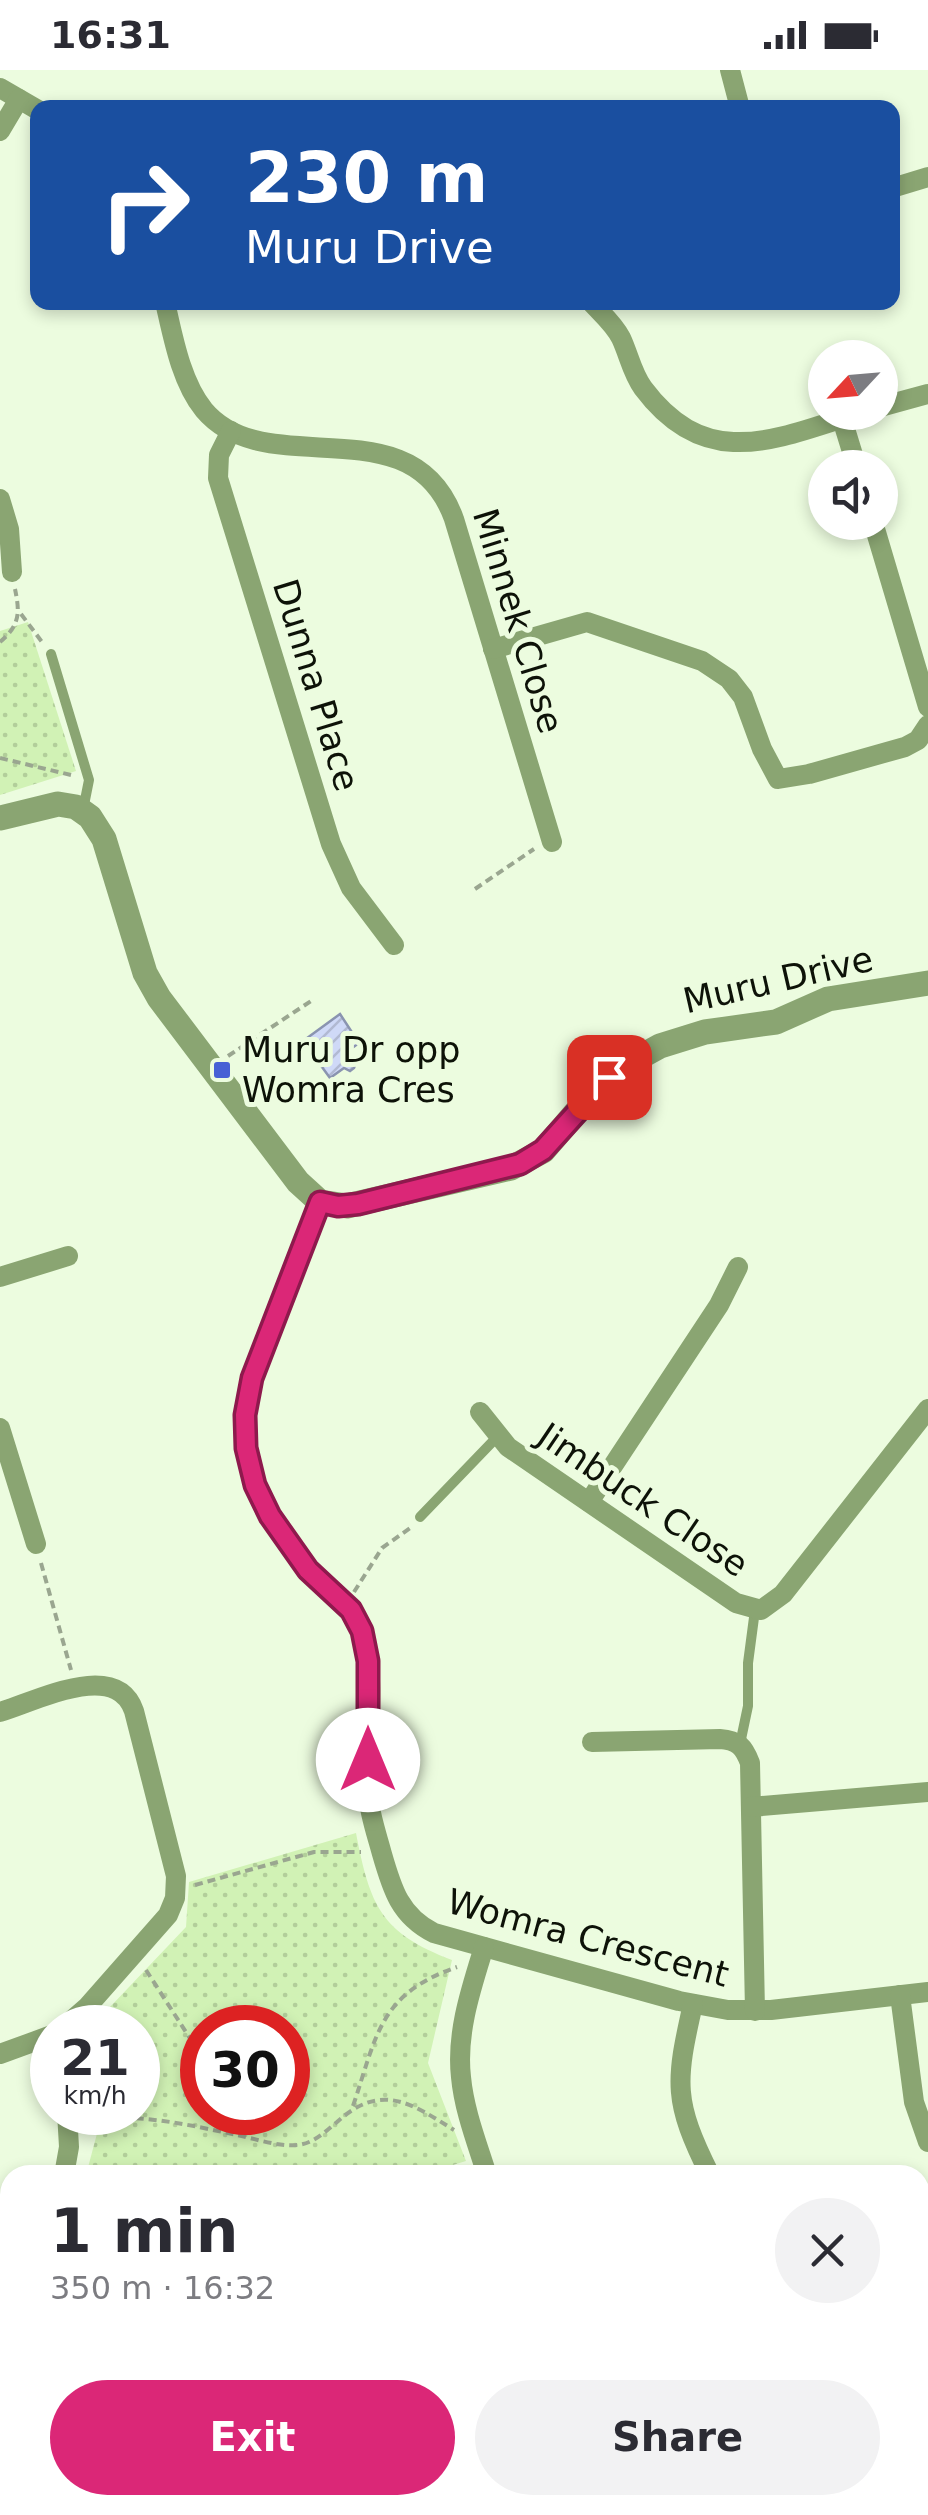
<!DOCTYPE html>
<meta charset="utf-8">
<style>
body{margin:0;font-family:"DejaVu Sans",sans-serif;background:#f2f2f3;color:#2b2b33;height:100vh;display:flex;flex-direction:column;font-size:38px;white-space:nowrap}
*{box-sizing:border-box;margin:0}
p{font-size:32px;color:#7c7c81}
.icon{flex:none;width:55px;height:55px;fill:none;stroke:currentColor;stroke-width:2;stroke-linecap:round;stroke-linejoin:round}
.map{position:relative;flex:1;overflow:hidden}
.panel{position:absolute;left:0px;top:2095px;width:930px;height:350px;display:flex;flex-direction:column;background:#fff;border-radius:30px 30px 0 0;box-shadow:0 5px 15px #0003}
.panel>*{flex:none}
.banner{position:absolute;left:30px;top:30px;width:870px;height:210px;border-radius:20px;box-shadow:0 5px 15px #0003;background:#1a4fa0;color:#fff;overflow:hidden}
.needle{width:65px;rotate:244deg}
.fabs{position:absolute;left:808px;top:270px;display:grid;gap:20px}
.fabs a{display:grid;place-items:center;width:90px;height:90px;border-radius:50%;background:#fff;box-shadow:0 5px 15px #0003;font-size:50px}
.speed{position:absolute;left:30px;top:1935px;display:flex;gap:20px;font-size:50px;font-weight:700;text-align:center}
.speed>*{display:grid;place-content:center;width:130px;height:130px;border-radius:50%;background:#fff;box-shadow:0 5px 15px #0003;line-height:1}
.speed small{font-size:25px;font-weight:400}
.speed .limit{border:15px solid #d22;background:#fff;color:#111}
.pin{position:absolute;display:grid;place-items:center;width:85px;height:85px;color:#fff;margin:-42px;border-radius:20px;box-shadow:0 5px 15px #0006}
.me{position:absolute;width:110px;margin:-55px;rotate:0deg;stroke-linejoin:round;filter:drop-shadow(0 0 8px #0008)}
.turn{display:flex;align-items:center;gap:35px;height:210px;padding:0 50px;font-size:45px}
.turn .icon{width:130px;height:130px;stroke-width:2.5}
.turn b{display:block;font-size:70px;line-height:85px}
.round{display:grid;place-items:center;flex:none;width:105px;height:105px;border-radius:52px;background:#f2f2f3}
.head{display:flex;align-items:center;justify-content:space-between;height:170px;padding:0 50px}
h1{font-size:60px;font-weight:600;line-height:75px}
.cta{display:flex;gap:20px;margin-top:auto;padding:20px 50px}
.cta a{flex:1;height:115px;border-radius:60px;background:#db2777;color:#fff;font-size:40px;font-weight:600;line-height:115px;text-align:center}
.cta a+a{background:#f2f2f3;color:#2b2b33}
.status{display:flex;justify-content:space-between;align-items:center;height:70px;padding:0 50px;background:#fff;direction:ltr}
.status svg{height:28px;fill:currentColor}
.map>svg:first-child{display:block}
.park{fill:url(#park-dots);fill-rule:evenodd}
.building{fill:url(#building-hatch);stroke:#8a94b0;stroke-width:2.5}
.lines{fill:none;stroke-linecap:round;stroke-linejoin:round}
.path{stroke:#9aa690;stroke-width:4;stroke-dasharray:8 5;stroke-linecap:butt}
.service{stroke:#8aa572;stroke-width:10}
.minor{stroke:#8aa572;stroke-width:20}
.tertiary{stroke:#8aa572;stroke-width:25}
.route-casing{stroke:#8e194d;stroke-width:25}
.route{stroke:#db2777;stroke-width:18}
.poi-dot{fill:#4761d5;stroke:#ecfcdf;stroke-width:4}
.labels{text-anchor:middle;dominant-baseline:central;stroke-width:10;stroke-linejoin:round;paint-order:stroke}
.street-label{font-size:35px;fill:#0d1208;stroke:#ecfcdf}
.poi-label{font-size:35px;fill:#0d1208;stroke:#ecfcdf;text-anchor:start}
</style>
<div class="status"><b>16:31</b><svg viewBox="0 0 49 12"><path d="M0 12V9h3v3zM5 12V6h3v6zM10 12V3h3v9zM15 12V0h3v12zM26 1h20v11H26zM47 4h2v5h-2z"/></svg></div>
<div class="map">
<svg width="928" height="2445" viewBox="0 0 928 2445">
<defs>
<pattern id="park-dots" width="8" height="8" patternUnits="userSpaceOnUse" patternTransform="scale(2.5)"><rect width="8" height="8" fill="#d1f2b5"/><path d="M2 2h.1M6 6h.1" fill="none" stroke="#b2ce9a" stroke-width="1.8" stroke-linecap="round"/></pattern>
<pattern id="building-hatch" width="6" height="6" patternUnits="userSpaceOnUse" patternTransform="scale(2.5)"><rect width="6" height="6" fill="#cfd9f7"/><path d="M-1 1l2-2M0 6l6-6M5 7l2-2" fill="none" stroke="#b1b9d2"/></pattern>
</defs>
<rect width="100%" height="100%" fill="#ecfcdf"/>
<g class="park">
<polygon points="28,552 76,701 0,725 0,561"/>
<path d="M356,1763C370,1836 381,1863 452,1890L428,1993L466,2091L420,2105H86L99,2056L95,2043L138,2042V1958L91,1957L186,1857L189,1812ZM202,1958H288V2042H202Z"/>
</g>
<polygon class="building" points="340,944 359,973 348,981 356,993 354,998 350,1001 344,998 330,1008 303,971"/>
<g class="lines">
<g class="path">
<polyline points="21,544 42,572"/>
<path d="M0,572C20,555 20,543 15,519"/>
<polyline points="0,688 75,706"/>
<polyline points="475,819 534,779"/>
<polyline points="228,986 311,931"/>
<polyline points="41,1493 71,1600"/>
<polyline points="354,1522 382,1478 413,1456"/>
<polyline points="195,1815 314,1782 361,1782"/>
<polyline points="146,1900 202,1987"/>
<path d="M353,2036C377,1965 379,1924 457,1897"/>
<path d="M84,2052C132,2041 189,2055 237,2065C256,2069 279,2077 298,2075C314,2073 325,2062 337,2052C381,2012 411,2033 454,2060"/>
<polyline points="218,2061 220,2042"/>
</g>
<g class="service">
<polyline points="51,584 89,710 83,740"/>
<polyline points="420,1447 498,1366"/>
<polyline points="740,1674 748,1636 748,1593 755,1540"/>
</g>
<g class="minor">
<polyline points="730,0 740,38"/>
<polyline points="0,18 38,40"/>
<polyline points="0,61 19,29"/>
<polyline points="892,118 928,107"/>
<path d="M165,232C173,267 181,312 204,340C267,415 412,331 454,449L552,772"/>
<path d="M591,232C602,244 614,254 621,268C629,285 632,303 643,318C707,404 778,368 862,342"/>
<polyline points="880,337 928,324"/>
<polyline points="842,349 857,398"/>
<polyline points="231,361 219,385 218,408 331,774 351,818 394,875"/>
<polyline points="0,429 9,459 12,502"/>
<polyline points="873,452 928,637"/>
<polyline points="493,579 587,552 702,591 729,609 743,627 762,679 778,709 809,704 905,677 918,670 928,655"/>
<path d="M320,1132C306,1170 291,1208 277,1245C262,1283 243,1320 245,1362C247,1414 276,1465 311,1503C333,1528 359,1539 366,1574C376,1622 365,1676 368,1725C370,1746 377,1765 382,1784C392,1819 400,1846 434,1863L679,1931L728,1940H771L928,1922"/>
<polyline points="0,1207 68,1186"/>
<polyline points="480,1342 508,1377 736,1533 761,1540 783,1524 928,1339"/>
<polyline points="0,1358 36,1474"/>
<polyline points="589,1432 719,1235 738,1197"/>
<path d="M0,1642C37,1631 116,1589 134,1641L176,1806L175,1828L168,1845L87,1937L63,1958"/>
<path d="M592,1672L720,1669C738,1670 744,1677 750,1693L755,1941"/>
<polyline points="751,1737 928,1722"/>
<path d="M484,1877C471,1919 456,1963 461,2007C464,2040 477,2073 487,2105"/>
<polyline points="900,1925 914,2032 928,2072"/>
<path d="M693,1934C675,2013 673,2031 710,2105"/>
<polyline points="45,1970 52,1992"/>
<polyline points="0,1984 52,1965"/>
<polyline points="64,2105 69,2077 67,2042"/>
<polyline points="0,2219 10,2216"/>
<polyline points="850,2435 852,2445"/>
</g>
<polyline class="tertiary" points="0,748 58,734 76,737 90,747 104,769 145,903 159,928 298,1112 320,1132 347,1136 511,1098 543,1081 597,1018 620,998 660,976 705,962 776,952 828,929 928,913"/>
</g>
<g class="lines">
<g class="route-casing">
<polyline id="route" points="368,1690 368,1591 362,1561 351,1540 308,1500 270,1446 255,1415 246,1378 245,1345 252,1308 320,1132 338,1136 358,1134 520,1094 543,1080 609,1007"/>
</g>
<use href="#route" class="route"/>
</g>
<rect class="poi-dot" x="212" y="990" width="20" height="20" rx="5"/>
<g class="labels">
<g class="street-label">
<text transform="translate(518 551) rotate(73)">Minnek Close</text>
<text transform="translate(316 615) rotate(73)">Dunna Place</text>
<text transform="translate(778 910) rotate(-13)">Muru Drive</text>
<text transform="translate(643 1430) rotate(34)">Jimbuck Close</text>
<text transform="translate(588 1868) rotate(15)">Womra Crescent</text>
</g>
<g class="poi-label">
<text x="242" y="980">Muru Dr opp<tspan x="242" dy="40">Womra Cres</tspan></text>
</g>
</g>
</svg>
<div class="fabs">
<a><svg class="needle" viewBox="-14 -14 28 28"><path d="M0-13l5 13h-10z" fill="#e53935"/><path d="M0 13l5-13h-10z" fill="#7c7c81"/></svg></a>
<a><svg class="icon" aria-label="sound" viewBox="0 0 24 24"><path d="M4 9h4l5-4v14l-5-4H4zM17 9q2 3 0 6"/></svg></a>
</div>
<div class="speed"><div>21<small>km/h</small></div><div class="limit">30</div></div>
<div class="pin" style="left:609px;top:1007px;background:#d93025"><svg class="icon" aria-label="arrive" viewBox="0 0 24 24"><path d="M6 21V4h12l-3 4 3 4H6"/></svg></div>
<svg class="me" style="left:368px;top:1690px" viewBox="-20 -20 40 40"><circle r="19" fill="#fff"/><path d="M0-13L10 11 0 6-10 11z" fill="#db2777"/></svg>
<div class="banner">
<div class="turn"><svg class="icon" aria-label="right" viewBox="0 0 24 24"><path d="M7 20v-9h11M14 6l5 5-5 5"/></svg><div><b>230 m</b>Muru Drive</div></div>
</div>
<section class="panel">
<div class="head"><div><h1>1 min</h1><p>350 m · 16:32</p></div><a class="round"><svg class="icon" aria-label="close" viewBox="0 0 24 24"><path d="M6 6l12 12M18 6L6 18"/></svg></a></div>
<div class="cta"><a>Exit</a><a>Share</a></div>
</section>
</div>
